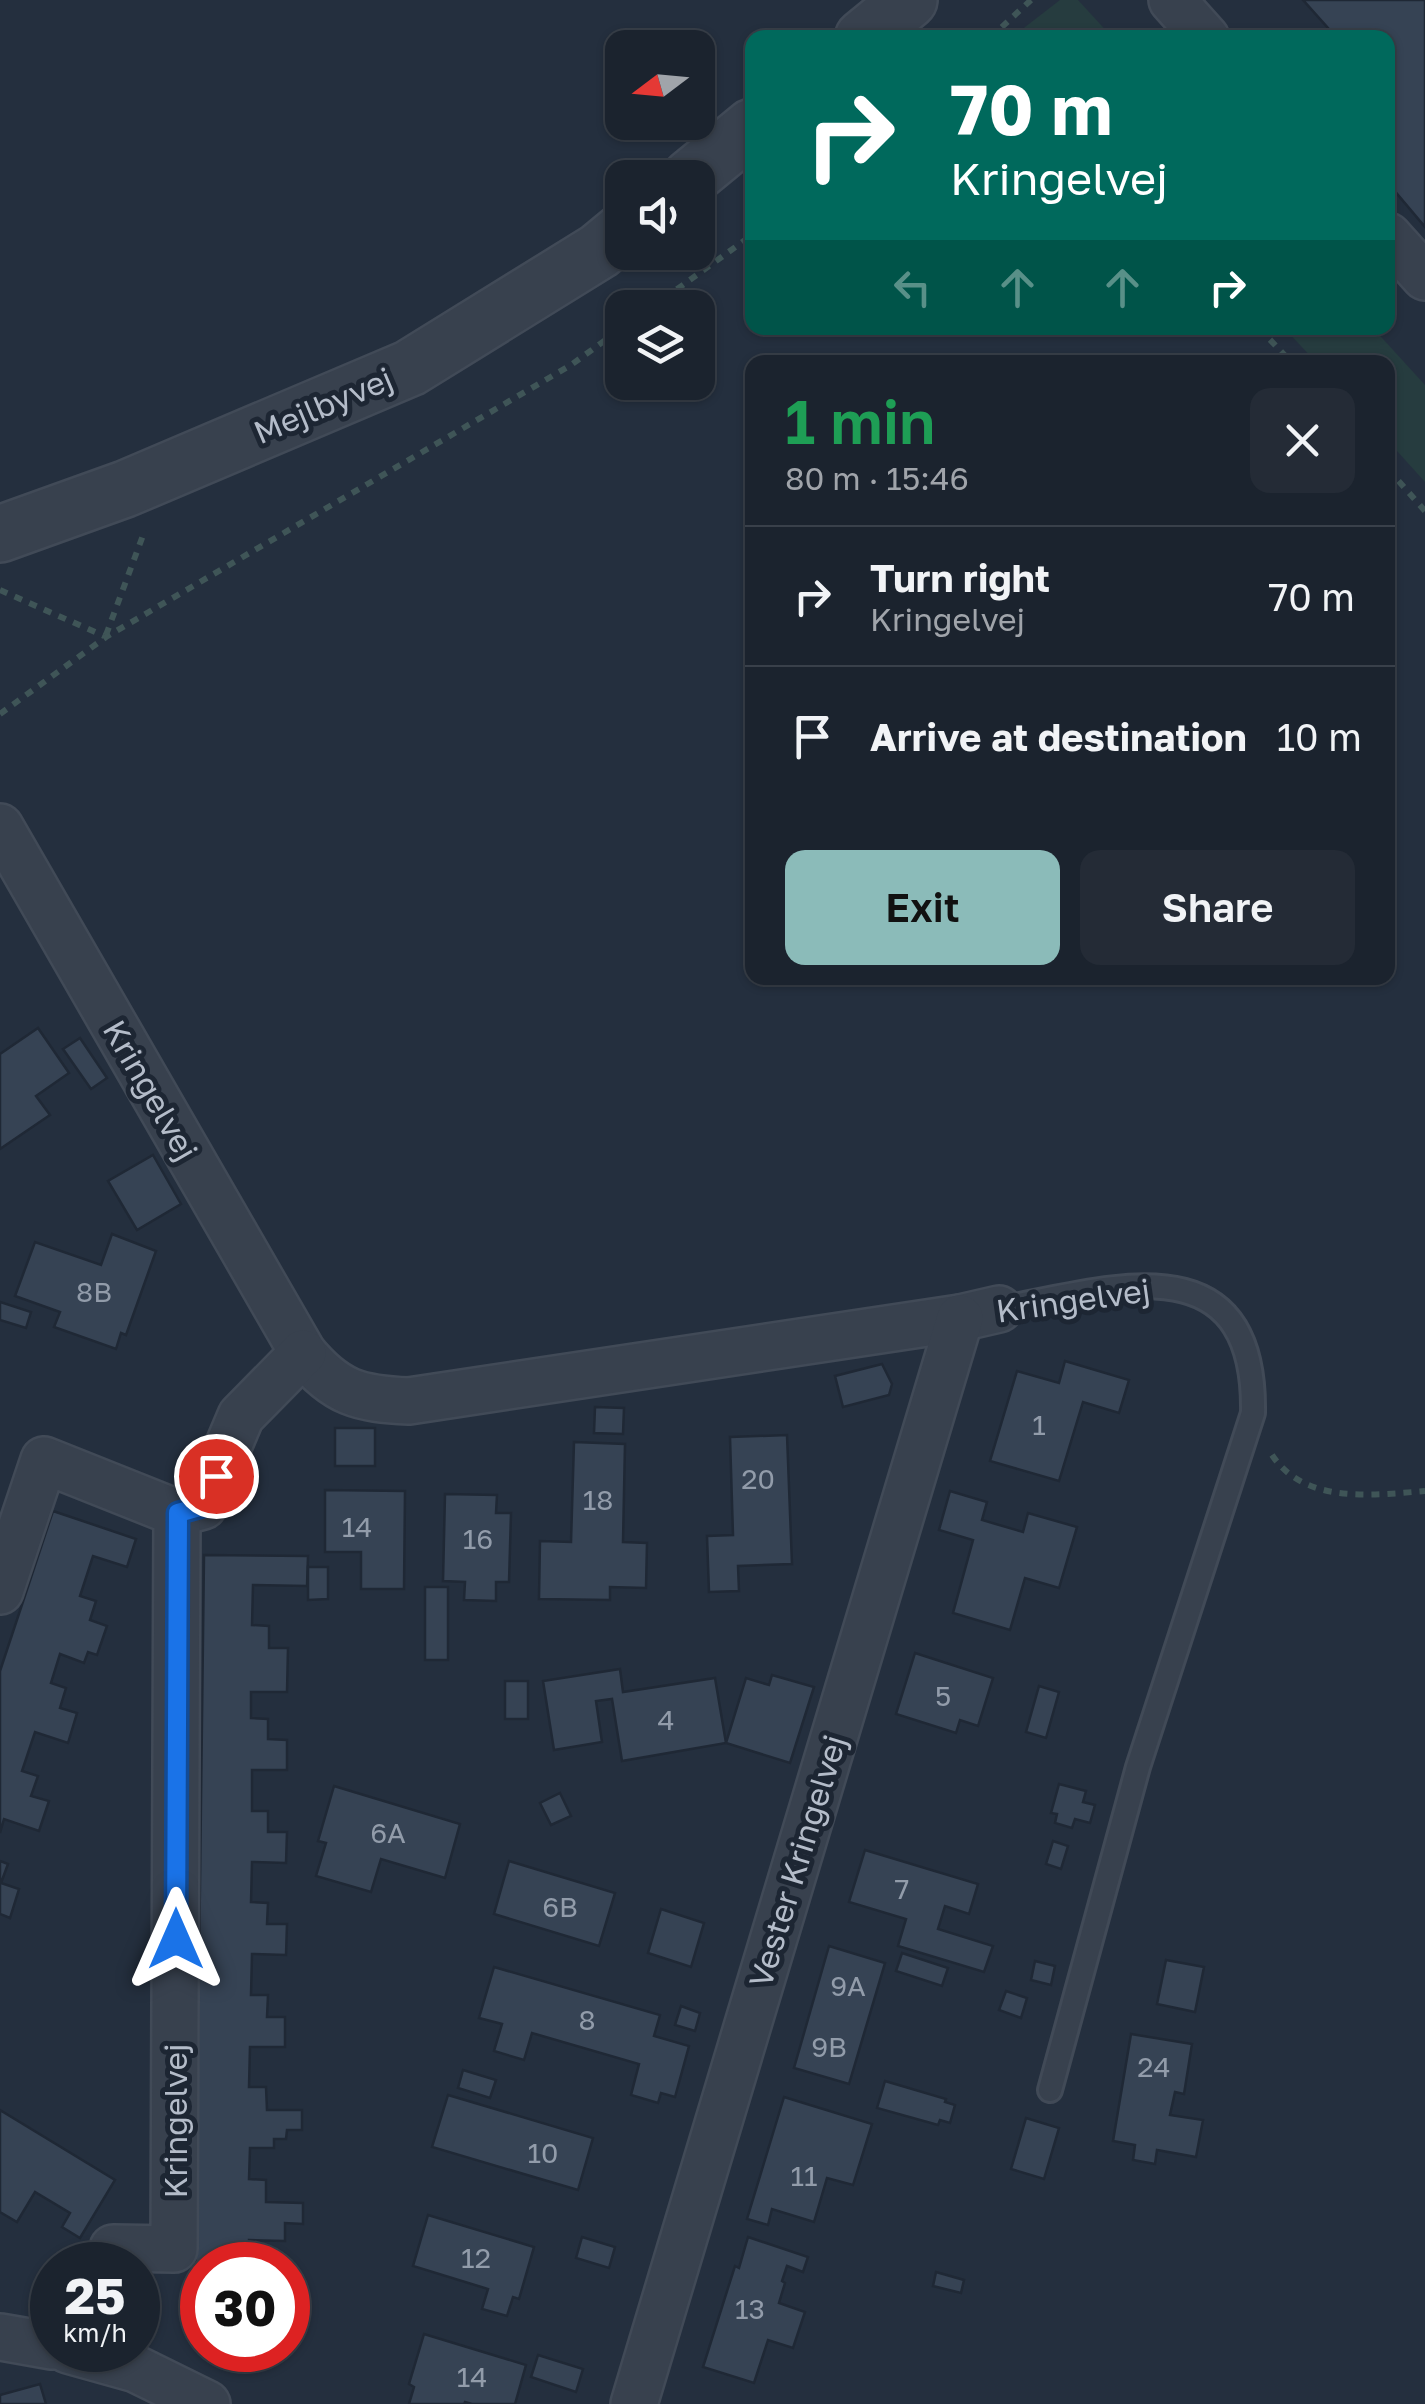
<!DOCTYPE html>
<meta charset="utf-8">
<style>
body{margin:0;font-family:"Golos Text",sans-serif;background:#242b36;color:#f1f3f6;height:100vh;display:flex;flex-direction:column;font-size:38px;white-space:nowrap}
*{box-sizing:border-box;margin:0}
p{font-size:32px;color:#a0a4aa}
.icon{flex:none;width:55px;height:55px;fill:none;stroke:currentColor;stroke-width:2;stroke-linecap:round;stroke-linejoin:round}
.map{position:relative;flex:1;overflow:hidden}
.drawer{position:absolute;left:745px;top:355px;width:650px;height:630px;display:flex;flex-direction:column;background:#1b232e;border-radius:20px;box-shadow:0 2px 8px #0004,0 0 0 2px #39404a}
.drawer>*{flex:none}
.hud{position:absolute;left:745px;top:30px;width:650px;height:305px;border-radius:20px;box-shadow:0 2px 8px #0004,0 0 0 2px #39404a;background:#00695c;color:#fff;overflow:hidden}
.needle{width:65px;rotate:254deg}
.controls{position:absolute;left:605px;top:30px;display:grid;gap:20px}
.controls a{display:grid;place-items:center;width:110px;height:110px;border-radius:20px;background:#1b232e;box-shadow:0 2px 8px #0004,0 0 0 2px #39404a;font-size:50px}
.speed{position:absolute;left:30px;top:2242px;display:flex;gap:20px;font-size:50px;font-weight:700;text-align:center}
.speed>*{display:grid;place-content:center;width:130px;height:130px;border-radius:50%;background:#1b232e;box-shadow:0 2px 8px #0004,0 0 0 2px #39404a;line-height:1}
.speed small{font-size:25px;font-weight:400}
.speed .limit{border:15px solid #d22;background:#fff;color:#111}
.pin{position:absolute;display:grid;place-items:center;width:85px;height:85px;color:#fff;margin:-42px;border:5px solid #fff;border-radius:50%;box-shadow:0 2px 10px #0007}
.me{position:absolute;width:110px;margin:-55px;rotate:0deg;stroke-linejoin:round;filter:drop-shadow(0 0 8px #0008)}
.turn{display:flex;align-items:center;gap:35px;height:210px;padding:0 40px;font-size:45px}
.turn .icon{width:130px;height:130px;stroke-width:2.5}
.turn b{display:block;font-size:70px;line-height:85px}
.lanes{display:flex;align-items:center;height:95px;padding:0 40px;background:#0003;justify-content:center;gap:50px;direction:ltr}
.lanes .off{opacity:.35}
.round{display:grid;place-items:center;flex:none;width:105px;height:105px;border-radius:20px;background:#242b36}
.summary{display:flex;align-items:center;justify-content:space-between;height:170px;padding:0 40px}
h1{font-size:60px;font-weight:600;line-height:75px;color:#1e9e55}
.action{display:flex;gap:20px;margin-top:auto;padding:20px 40px}
.action a{flex:1;height:115px;border-radius:20px;background:#8bbbb9;color:#111;font-size:40px;font-weight:600;line-height:115px;text-align:center}
.action a+a{background:#242b36;color:#f1f3f6}
ul{padding:0;list-style:none}
li{display:flex;align-items:center;gap:30px;height:140px;padding:0 40px;border-top:2px solid #39404a}
li div{flex:1}
li b{display:block;font-size:38px}
li em{font-style:normal}
.map>svg:first-child{display:block}
.green{fill:#263c3f}
.building{fill:#364354;stroke:#1f2835;stroke-width:2.5}
.lines{fill:none;stroke-linecap:round;stroke-linejoin:round}
.service-casing{stroke:#414a57;stroke-width:28}
.minor-casing{stroke:#414a57;stroke-width:50}
.tertiary-casing{stroke:#414a57;stroke-width:60}
.path{stroke:#3f5557;stroke-width:6;stroke-dasharray:8 8;stroke-linecap:butt}
.service{stroke:#38414e;stroke-width:22}
.minor{stroke:#38414e;stroke-width:45}
.tertiary{stroke:#38414e;stroke-width:55}
.route-casing{stroke:#114b97;stroke-width:25}
.route{stroke:#1a73e8;stroke-width:18}
.labels{text-anchor:middle;dominant-baseline:central;stroke-width:10;stroke-linejoin:round;paint-order:stroke}
.number-label{font-size:28px;fill:#929caa}
.street-label{font-size:32px;fill:#b4bcc9;stroke:#1d2633}
</style>
<div class="map">
<svg width="1425" height="2404" viewBox="0 0 1425 2404">
<rect width="100%" height="100%" fill="#242f3e"/>
<g class="green">
<polygon points="1060,0 1078,0 1112,37 1019,38 1016,34"/>
<polygon points="1284,328 1373,328 1425,385 1425,482 1388,441 1388,362 1316,362"/>
</g>
<g class="building">
<polygon points="1303,0 1425,0 1425,227 1388,183 1388,38 1337,38"/>
<polygon points="38,1028 69,1073 36,1096 50,1115 0,1149 0,1054"/>
<polygon points="80,1038 107,1078 91,1089 63,1049"/>
<polygon points="153,1155 181,1204 137,1230 108,1181"/>
<polygon points="112,1234 156,1251 126,1335 121,1333 116,1349 54,1327 60,1312 15,1296 35,1242 101,1265"/>
<polygon points="0,1302 31,1312 26,1328 0,1320"/>
<polygon points="1065,1361 1129,1380 1119,1413 1083,1402 1059,1481 990,1461 1017,1371 1059,1383"/>
<polygon points="882,1364 892,1384 889,1395 843,1407 835,1376"/>
<polygon points="595,1407 624,1408 623,1434 594,1433"/>
<rect x="335" y="1428" width="40" height="38"/>
<polygon points="787,1435 792,1564 738,1566 739,1591 709,1592 707,1536 733,1535 730,1437"/>
<polygon points="574,1442 625,1444 623,1542 647,1543 646,1588 610,1587 610,1600 539,1599 540,1541 571,1542"/>
<polygon points="325,1490 405,1491 404,1589 361,1589 361,1552 325,1552"/>
<polygon points="950,1491 987,1502 982,1520 1023,1532 1028,1513 1077,1527 1059,1588 1025,1578 1010,1630 953,1613 973,1540 939,1530"/>
<polygon points="445,1494 497,1495 496,1513 511,1513 509,1582 496,1582 496,1601 464,1600 465,1582 443,1581"/>
<polygon points="53,1511 136,1539 127,1567 93,1556 80,1596 96,1601 90,1620 107,1626 97,1655 88,1652 84,1663 60,1654 51,1683 66,1688 60,1708 77,1713 68,1743 35,1732 22,1771 38,1776 31,1796 49,1801 39,1831 4,1819 0,1833 0,1671"/>
<polygon points="204,1555 308,1556 307,1586 253,1585 252,1625 269,1626 269,1648 288,1648 287,1692 251,1692 251,1718 268,1719 268,1739 287,1740 287,1770 252,1770 252,1811 268,1811 268,1832 287,1832 286,1863 252,1862 251,1902 268,1903 267,1924 287,1924 286,1955 252,1954 251,1995 268,1995 267,2017 285,2017 285,2047 250,2047 249,2087 266,2087 267,2110 302,2110 302,2130 287,2130 286,2139 274,2139 274,2148 250,2148 249,2179 266,2180 266,2202 303,2203 303,2224 285,2223 285,2241 249,2240 248,2265 202,2265 202,2293 195,2293"/>
<polygon points="308,1567 328,1567 328,1599 308,1600"/>
<rect x="425" y="1587" width="23" height="73"/>
<polygon points="915,1653 993,1678 978,1726 960,1720 956,1733 896,1714"/>
<polygon points="620,1669 623,1692 715,1678 726,1743 622,1761 612,1699 596,1701 602,1742 554,1750 543,1681"/>
<polygon points="772,1675 814,1687 790,1763 726,1743 746,1678 769,1685"/>
<rect x="505" y="1681" width="23" height="38"/>
<polygon points="1039,1686 1059,1692 1046,1738 1026,1732"/>
<polygon points="1059,1784 1086,1791 1083,1802 1095,1805 1090,1823 1075,1819 1072,1828 1055,1823 1057,1814 1051,1813"/>
<polygon points="334,1786 460,1824 445,1878 381,1859 371,1892 316,1876 326,1843 318,1841"/>
<polygon points="560,1793 571,1816 551,1825 540,1803"/>
<polygon points="1053,1841 1068,1846 1061,1869 1046,1864"/>
<polygon points="865,1850 978,1884 969,1914 945,1906 938,1929 993,1946 984,1972 898,1946 906,1919 849,1902"/>
<polygon points="0,1861 8,1864 1,1883 19,1889 10,1918 0,1914"/>
<polygon points="509,1861 615,1893 599,1946 494,1914"/>
<polygon points="661,1909 704,1923 691,1967 648,1953"/>
<polygon points="829,1946 885,1963 849,2084 794,2068"/>
<polygon points="902,1953 948,1968 942,1986 896,1971"/>
<polygon points="1166,1960 1204,1967 1195,2012 1157,2004"/>
<polygon points="1035,1961 1055,1966 1051,1985 1031,1980"/>
<polygon points="494,1967 660,2015 654,2036 689,2046 675,2097 661,2093 658,2103 631,2095 639,2064 532,2033 524,2060 494,2051 502,2024 479,2018"/>
<polygon points="1006,1991 1027,1998 1021,2018 999,2010"/>
<polygon points="681,2006 700,2013 695,2031 675,2025"/>
<polygon points="1131,2034 1192,2044 1184,2094 1175,2092 1170,2115 1203,2120 1196,2157 1157,2150 1155,2164 1133,2160 1135,2145 1113,2141"/>
<polygon points="463,2070 496,2080 490,2098 458,2088"/>
<polygon points="885,2081 946,2099 945,2102 955,2105 950,2123 940,2120 938,2125 877,2108"/>
<polygon points="448,2095 593,2138 578,2190 432,2147"/>
<polygon points="784,2097 872,2124 853,2185 827,2178 814,2222 772,2209 768,2225 747,2219"/>
<polygon points="0,2110 115,2180 80,2238 62,2227 70,2213 35,2192 17,2222 0,2212"/>
<polygon points="1026,2118 1059,2128 1044,2179 1011,2169"/>
<polygon points="428,2215 534,2247 519,2299 513,2297 507,2316 482,2309 488,2289 413,2266"/>
<polygon points="582,2237 615,2247 609,2268 576,2258"/>
<polygon points="748,2237 808,2257 803,2272 787,2266 782,2281 785,2283 779,2303 805,2312 793,2348 768,2340 754,2383 703,2367 735,2266 739,2268"/>
<polygon points="936,2272 964,2280 961,2293 933,2286"/>
<polygon points="424,2334 526,2365 515,2404 472,2404 465,2402 464,2404 409,2404 414,2387 409,2384"/>
<polygon points="538,2355 583,2369 576,2392 531,2377"/>
<polygon points="40,2384 46,2404 0,2404 0,2395"/>
</g>
<g class="lines">
<g class="service-casing">
<path id="service" d="M999,1309C1111,1288 1256,1239 1253,1413L1138,1767L1050,2090"/>
</g>
<g class="minor-casing">
<g id="minor">
<polyline points="1172,0 1206,38"/>
<polyline points="1388,236 1425,277"/>
<path d="M0,827L303,1353C336,1393 359,1399 409,1401L960,1318L999,1309"/>
<polyline points="177,1513 203,1506 241,1416 303,1353"/>
<polyline points="0,1591 44,1460 177,1513 174,2249 113,2248"/>
<polyline points="0,2337 52,2346"/>
<polyline points="68,2350 136,2369 207,2404"/>
<polyline points="634,2404 960,1318"/>
</g>
</g>
<g class="tertiary-casing">
<g id="tertiary">
<polyline points="863,38 909,0"/>
<polyline points="690,178 752,127"/>
<polyline points="0,534 125,489 410,368 599,251 622,232"/>
</g>
</g>
<g class="path">
<polyline points="990,38 1031,0"/>
<polyline points="651,308 752,235"/>
<polyline points="1259,328 1291,362"/>
<polyline points="1388,469 1425,511"/>
<polyline points="0,590 104,636"/>
<polyline points="106,635 145,530"/>
<polyline points="0,714 106,637 571,365 622,328"/>
<path d="M1272,1455C1305,1505 1374,1495 1425,1491"/>
</g>
<use href="#service" class="service"/>
<use href="#minor" class="minor"/>
<use href="#tertiary" class="tertiary"/>
</g>
<g class="lines">
<g class="route-casing">
<polyline id="route" points="176,1939 178,1513 203,1506 216,1476"/>
</g>
<use href="#route" class="route"/>
</g>
<g class="labels">
<g class="number-label">
<text x="94" y="1291">8B</text>
<text x="1039" y="1424">1</text>
<text x="758" y="1478">20</text>
<text x="598" y="1499">18</text>
<text x="357" y="1526">14</text>
<text x="478" y="1538">16</text>
<text x="943" y="1695">5</text>
<text x="666" y="1719">4</text>
<text x="388" y="1832">6A</text>
<text x="902" y="1888">7</text>
<text x="560" y="1906">6B</text>
<text x="848" y="1985">9A</text>
<text x="587" y="2019">8</text>
<text x="829" y="2046">9B</text>
<text x="1154" y="2066">24</text>
<text x="543" y="2152">10</text>
<text x="804" y="2175">11</text>
<text x="476" y="2257">12</text>
<text x="750" y="2308">13</text>
<text x="472" y="2376">14</text>
</g>
<g class="street-label">
<text transform="translate(323 405) rotate(-23)">Mejlbyvej</text>
<text transform="translate(151 1090) rotate(60)">Kringelvej</text>
<text transform="translate(1073 1300) rotate(-8)">Kringelvej</text>
<text transform="translate(797 1861) rotate(-73)">Vester Kringelvej</text>
<text transform="translate(175 2121) rotate(-90)">Kringelvej</text>
</g>
</g>
</svg>
<div class="controls">
<a><svg class="needle" viewBox="-14 -14 28 28"><path d="M0-13l5 13h-10z" fill="#e53935"/><path d="M0 13l5-13h-10z" fill="#a0a4aa"/></svg></a>
<a><svg class="icon" aria-label="sound" viewBox="0 0 24 24"><path d="M4 9h4l5-4v14l-5-4H4zM17 9q2 3 0 6"/></svg></a>
<a><svg class="icon" aria-label="layers" viewBox="0 0 24 24"><path d="M12 4l9 5-9 5-9-5zM3 14l9 5 9-5"/></svg></a>
</div>
<div class="speed"><div>25<small>km/h</small></div><div class="limit">30</div></div>
<div class="pin" style="left:216px;top:1476px;background:#d93025"><svg class="icon" aria-label="arrive" viewBox="0 0 24 24"><path d="M6 21V4h12l-3 4 3 4H6"/></svg></div>
<svg class="me" style="left:176px;top:1939px" viewBox="-20 -20 40 40"><path d="M0-17L14 15 0 8-14 15z" fill="#1a73e8" stroke="#fff" stroke-width="4"/></svg>
<div class="hud">
<div class="turn"><svg class="icon" aria-label="right" viewBox="0 0 24 24"><path d="M7 20v-9h11M14 6l5 5-5 5"/></svg><div><b>70 m</b>Kringelvej</div></div>
<div class="lanes"><svg class="icon off" aria-label="left" viewBox="0 0 24 24"><path d="M17 20v-9H6M10 6l-5 5 5 5"/></svg><svg class="icon off" aria-label="ahead" viewBox="0 0 24 24"><path d="M12 20V5M6 11l6-6 6 6"/></svg><svg class="icon off" aria-label="ahead" viewBox="0 0 24 24"><path d="M12 20V5M6 11l6-6 6 6"/></svg><svg class="icon" aria-label="right" viewBox="0 0 24 24"><path d="M7 20v-9h11M14 6l5 5-5 5"/></svg></div>
</div>
<section class="drawer">
<div class="summary"><div><h1>1 min</h1><p>80 m · 15:46</p></div><a class="round"><svg class="icon" aria-label="close" viewBox="0 0 24 24"><path d="M6 6l12 12M18 6L6 18"/></svg></a></div>
<ul>
<li><svg class="icon" aria-label="right" viewBox="0 0 24 24"><path d="M7 20v-9h11M14 6l5 5-5 5"/></svg><div><b>Turn right</b><p>Kringelvej</p></div><em>70 m</em></li>
<li><svg class="icon" aria-label="arrive" viewBox="0 0 24 24"><path d="M6 21V4h12l-3 4 3 4H6"/></svg><div><b>Arrive at destination</b></div><em>10 m</em></li>
</ul>
<div class="action"><a>Exit</a><a>Share</a></div>
</section>
</div>
